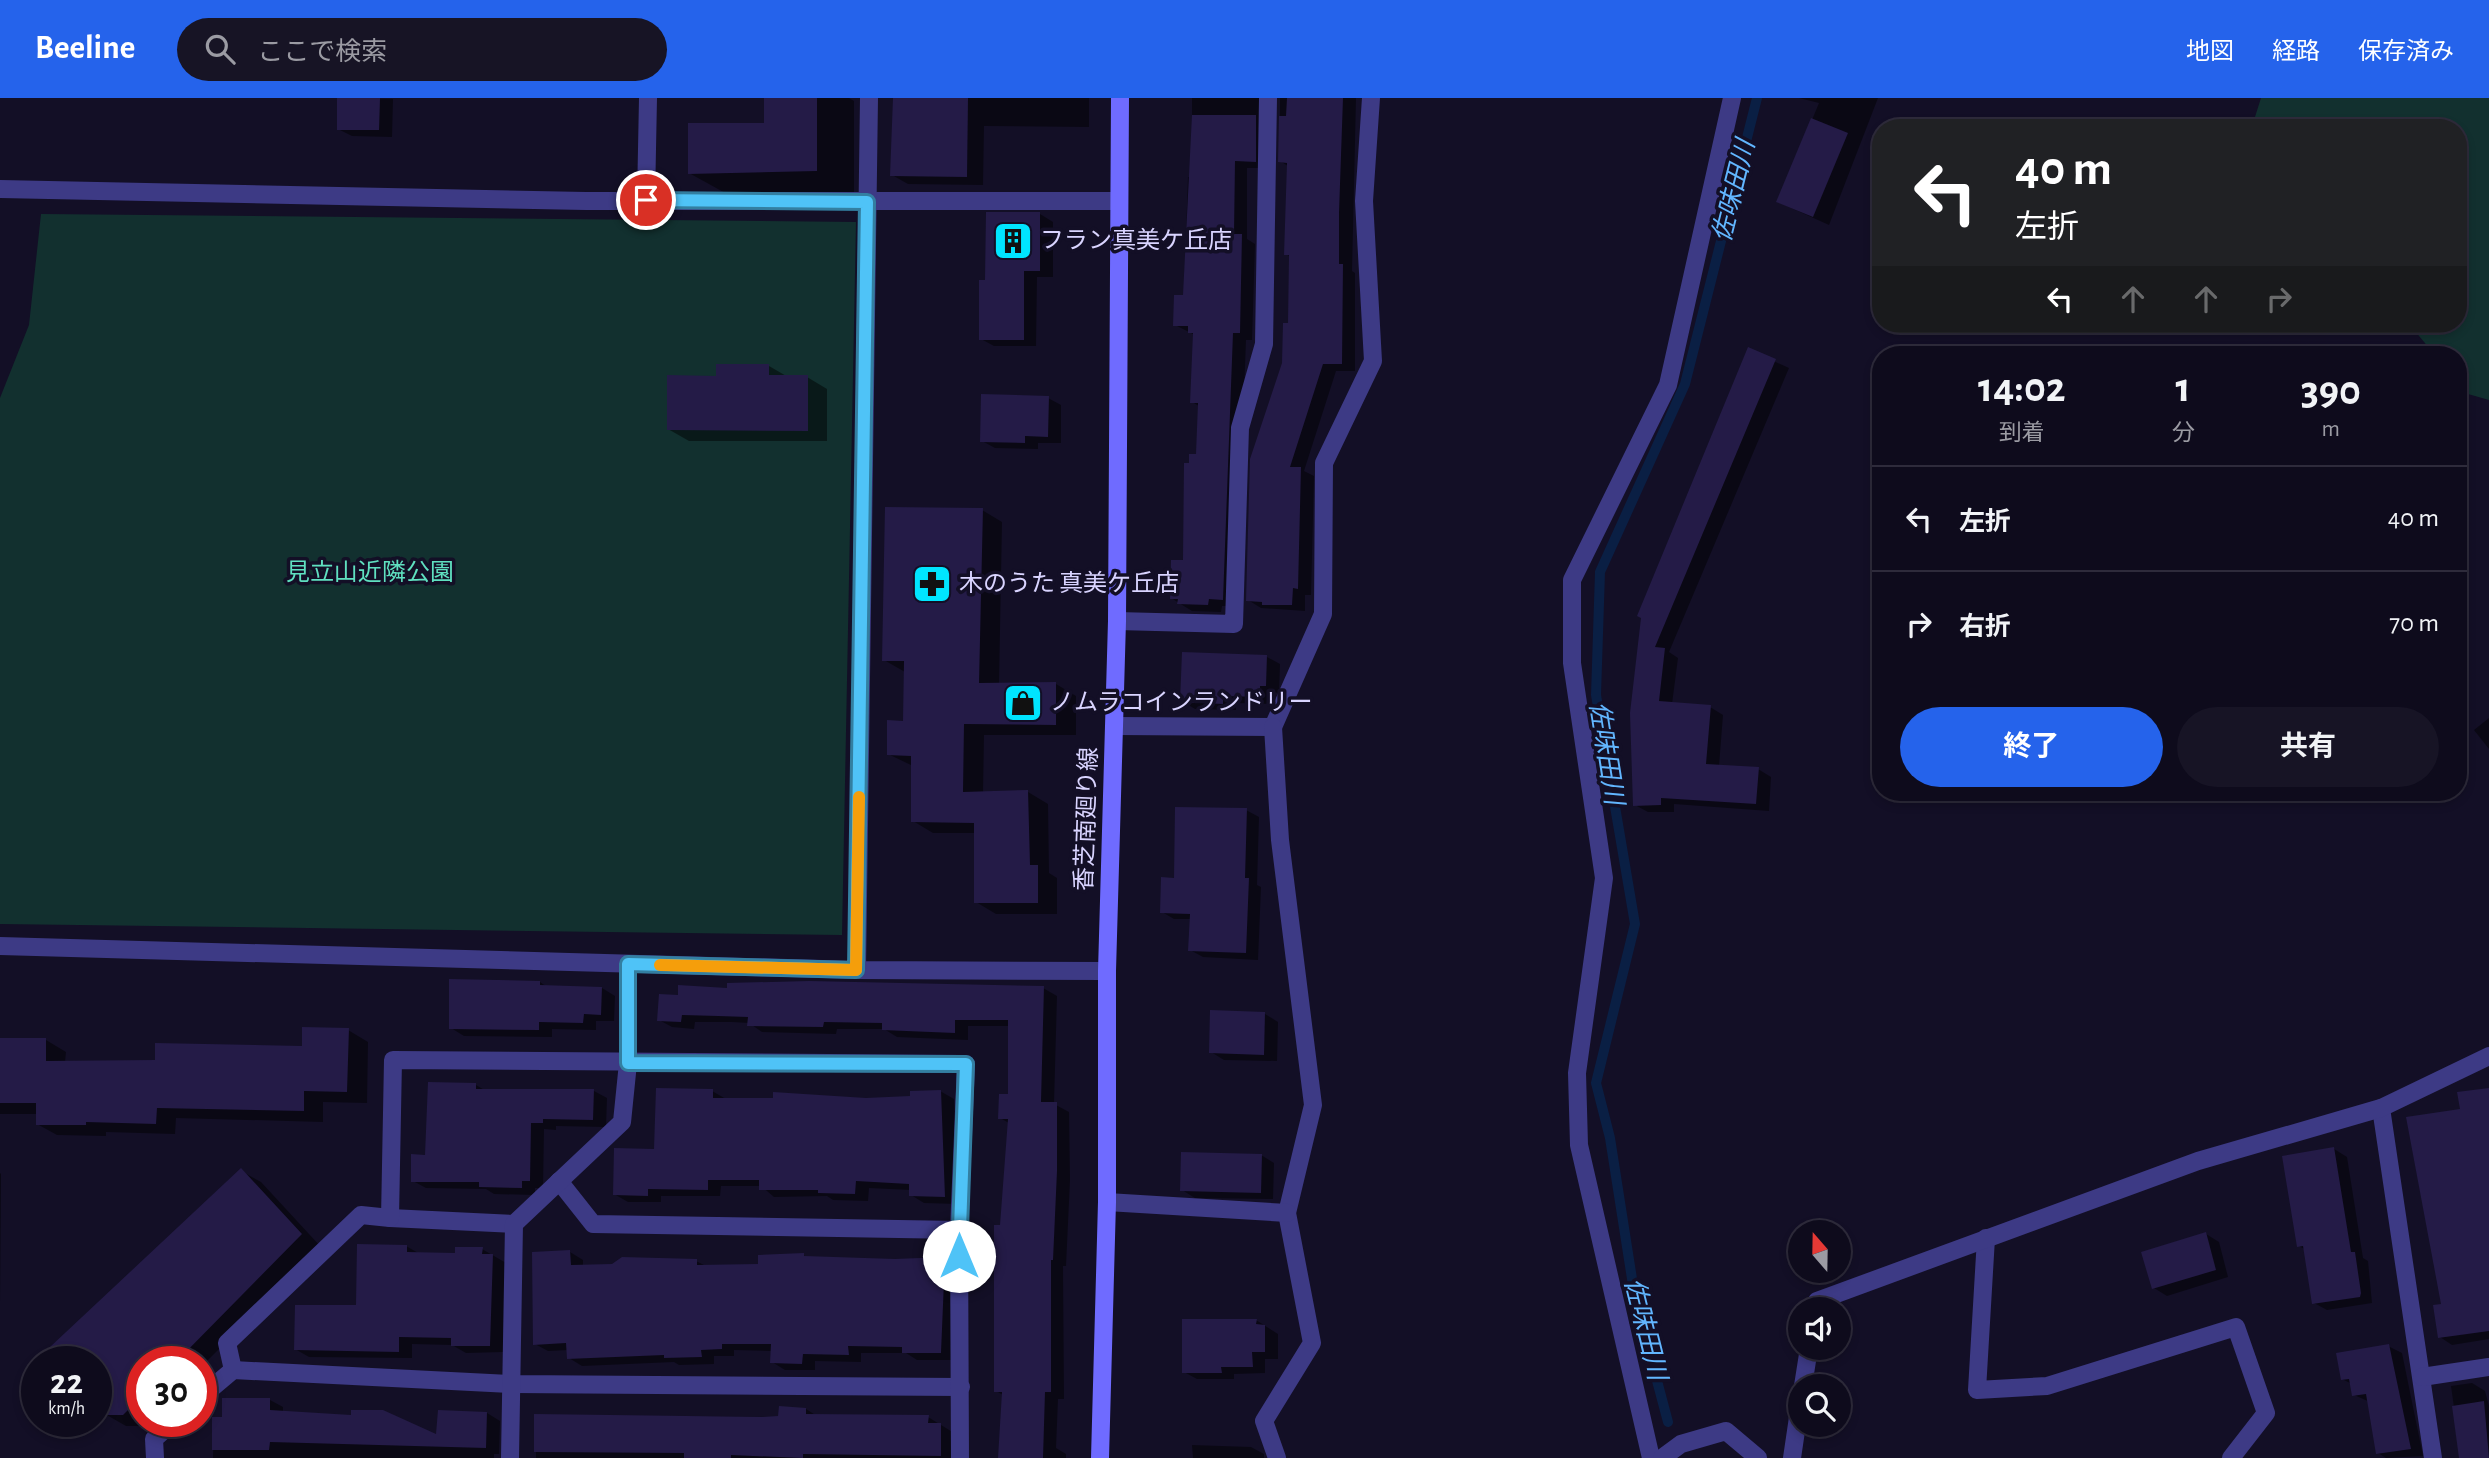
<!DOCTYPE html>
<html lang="ja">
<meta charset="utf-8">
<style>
body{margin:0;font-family:"Alegreya Sans","Noto Sans JP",sans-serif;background:#171425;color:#f1f3f6;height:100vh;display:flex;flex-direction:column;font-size:26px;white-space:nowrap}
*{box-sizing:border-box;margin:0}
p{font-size:23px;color:#9b9ba3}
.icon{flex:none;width:38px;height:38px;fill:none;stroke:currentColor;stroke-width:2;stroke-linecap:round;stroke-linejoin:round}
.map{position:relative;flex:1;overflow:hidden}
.sheet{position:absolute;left:1872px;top:248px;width:595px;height:455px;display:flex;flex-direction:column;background:#0e0b1c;border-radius:28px;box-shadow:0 4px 10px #0003,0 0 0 2px #2e2b3b}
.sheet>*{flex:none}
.hud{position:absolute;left:1872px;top:21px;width:595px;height:214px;border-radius:28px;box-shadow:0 4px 10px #0003,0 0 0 2px #2e2b3b;background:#202124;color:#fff;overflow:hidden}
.needle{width:46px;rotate:340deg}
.controls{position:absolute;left:1788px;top:1122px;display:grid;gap:14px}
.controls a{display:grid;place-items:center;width:63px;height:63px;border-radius:50%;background:#0e0b1c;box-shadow:0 4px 10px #0003,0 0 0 2px #2e2b3b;font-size:35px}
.speed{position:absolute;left:21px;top:1248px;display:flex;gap:14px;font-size:35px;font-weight:700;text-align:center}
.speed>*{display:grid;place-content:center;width:91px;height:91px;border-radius:50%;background:#0e0b1c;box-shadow:0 4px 10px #0003,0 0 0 2px #2e2b3b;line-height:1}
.speed small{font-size:18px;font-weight:400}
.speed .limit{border:10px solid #d22;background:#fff;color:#111}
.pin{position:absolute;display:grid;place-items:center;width:60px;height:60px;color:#fff;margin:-30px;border:4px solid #fff;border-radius:50%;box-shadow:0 2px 7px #0007}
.me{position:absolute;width:77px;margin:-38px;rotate:0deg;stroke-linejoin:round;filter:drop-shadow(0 0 5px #0008)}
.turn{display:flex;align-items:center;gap:24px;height:147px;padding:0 28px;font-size:32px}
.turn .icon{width:91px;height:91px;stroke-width:2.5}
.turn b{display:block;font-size:49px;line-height:60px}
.lanes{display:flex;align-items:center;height:66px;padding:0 28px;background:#0003;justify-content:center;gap:35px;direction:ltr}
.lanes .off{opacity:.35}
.eta{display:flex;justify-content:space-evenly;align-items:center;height:119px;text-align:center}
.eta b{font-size:42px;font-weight:700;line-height:49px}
.cta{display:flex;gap:14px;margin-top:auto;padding:14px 28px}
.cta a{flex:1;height:80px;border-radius:42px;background:#2563eb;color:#fff;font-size:28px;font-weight:700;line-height:80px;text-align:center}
.cta a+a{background:#171425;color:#f1f3f6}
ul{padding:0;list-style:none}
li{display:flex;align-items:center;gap:21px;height:105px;padding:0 28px;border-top:2px solid #2e2b3b}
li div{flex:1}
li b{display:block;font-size:26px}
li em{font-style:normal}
header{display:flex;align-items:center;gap:42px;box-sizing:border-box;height:98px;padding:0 35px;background:#2563eb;color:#fff}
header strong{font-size:33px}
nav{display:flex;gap:38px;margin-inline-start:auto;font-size:24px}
.search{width:490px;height:63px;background:#171425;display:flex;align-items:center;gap:18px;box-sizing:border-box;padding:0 24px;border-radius:38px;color:#9b9ba3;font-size:26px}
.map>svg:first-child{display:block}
.green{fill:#12302f}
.shadow{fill:#0007}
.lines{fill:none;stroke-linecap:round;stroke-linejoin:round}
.stream{stroke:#0a1f44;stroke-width:10}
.building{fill:#241b47}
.street{stroke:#3d3a85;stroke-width:18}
.secondary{stroke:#6f6bff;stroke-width:18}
.route-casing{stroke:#337fa1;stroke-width:18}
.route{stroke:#4fc3f7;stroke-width:12}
.slow{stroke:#f59e0b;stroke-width:12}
.labels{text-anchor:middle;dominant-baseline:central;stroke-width:7;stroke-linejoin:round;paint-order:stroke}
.poi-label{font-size:24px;fill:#d9d4ff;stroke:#130f26;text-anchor:start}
.park-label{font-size:24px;fill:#5fe0c0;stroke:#130f26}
.street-label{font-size:24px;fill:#d9d4ff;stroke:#130f26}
.water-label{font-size:26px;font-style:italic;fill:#62b6ff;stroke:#130f26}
</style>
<header>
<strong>Beeline</strong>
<div class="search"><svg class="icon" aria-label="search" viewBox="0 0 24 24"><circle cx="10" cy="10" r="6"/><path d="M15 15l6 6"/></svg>ここで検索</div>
<nav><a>地図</a><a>経路</a><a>保存済み</a></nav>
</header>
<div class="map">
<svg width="2489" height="1360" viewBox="0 0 2489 1360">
<rect width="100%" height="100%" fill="#130f26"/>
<g class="green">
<polygon points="2261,0 2489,0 2489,302 2468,296 2459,285 2459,257 2435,257 2409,226 2459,226 2459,30 2259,30 2255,19"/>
<polygon points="41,116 856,124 842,837 0,826 0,300 29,227"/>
</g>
<g class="shadow">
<polygon points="339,0 393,1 392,39 352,38 338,31"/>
<polygon points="766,0 849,0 854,3 854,94 727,96 689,75 766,26"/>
<polygon points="894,0 1089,0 1089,29 984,28 983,87 908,86 892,77"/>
<polygon points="1192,0 1274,0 1268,70 1247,70 1247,141 1255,146 1252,242 1246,242 1236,508 1222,508 1221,514 1192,513 1171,500 1185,463 1191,367 1197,358 1199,308 1192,304 1195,237 1175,227 1184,198 1188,79 1192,79"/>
<polygon points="1280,0 1356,0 1352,173 1355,175 1355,273 1336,273 1304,373 1314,378 1311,497 1305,497 1305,513 1261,510 1248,502 1289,227 1291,159 1286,156 1288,68 1280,63"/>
<polygon points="1799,0 1878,0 1829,127 1778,104 1819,5"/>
<polygon points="1040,116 1053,124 1053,179 1037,179 1036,248 994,248 981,241 987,184"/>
<polygon points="1749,252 1789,270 1669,554 1678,560 1672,606 1710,609 1723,617 1719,668 1758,671 1771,679 1769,713 1674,706 1674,714 1648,714 1635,707 1632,615"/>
<polygon points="769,268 788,279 807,279 827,291 827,343 689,343 668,331 718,279"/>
<polygon points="1048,300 1061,307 1061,345 1038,345 1038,351 995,350 982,343"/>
<polygon points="982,412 1002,424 999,586 1056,586 1076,598 1076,637 984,637 983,695 1028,694 1048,706 1049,775 1057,780 1057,816 996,816 976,804 975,735 933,735 913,723 913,668 888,656 905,624 905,574 884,562"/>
<polygon points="1267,559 1280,566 1279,595 1273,594 1273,606 1236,605 1236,612 1195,611 1182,603"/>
<polygon points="2489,620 2489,651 2474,632"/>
<polygon points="1246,712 1259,719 1257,787 1261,789 1258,862 1203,859 1190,852 1192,821 1174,821 1162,814 1176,781"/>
<polygon points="540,884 547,889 602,890 615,898 614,923 596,923 596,932 552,931 552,939 464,938 451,930"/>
<polygon points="1043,890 1057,898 1054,1006 1069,1014 1070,1082 1066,1168 1063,1168 1064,1301 1058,1301 1056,1350 1066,1356 1066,1360 1000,1360 1003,1297 996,1293 1009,1025 1000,1020 1010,998 1010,928 968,928 968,942 897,939 884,931 837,931 836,936 762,934 749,925 732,924 695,924 694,931 672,929 659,922 679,899 729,892"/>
<polygon points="1265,916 1278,924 1277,963 1224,962 1211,954"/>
<polygon points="348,932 368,944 367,1005 323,1004 323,1024 176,1020 175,1036 106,1034 106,1038 57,1037 37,1026 37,1016 0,1016 0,942 46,942 66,954 65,964 156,964 304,950"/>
<polygon points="476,987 486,993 594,993 607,1000 606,1029 556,1028 556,1032 544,1031 543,1090 535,1090 535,1097 494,1096 486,1091 426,1090 413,1083"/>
<polygon points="2489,991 2489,1241 2452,1247 2440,1239 2443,1208"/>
<polygon points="712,993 726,1001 865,1001 912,1000 940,993 954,1001 958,1106 924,1105 911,1097 911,1092 869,1090 868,1103 833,1102 827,1098 774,1099 761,1088 721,1088 720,1098 661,1098 661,1104 628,1104 614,1096"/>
<polygon points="2334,1051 2347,1059 2363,1160 2368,1163 2372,1205 2327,1212 2314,1205 2306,1152 2299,1148"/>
<polygon points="1261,1057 1274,1065 1273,1101 1195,1100 1182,1092"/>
<polygon points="241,1073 261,1084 321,1149 201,1269 201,1264 142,1264 142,1323 148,1323 143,1328 126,1328 105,1316 96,1264"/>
<polygon points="0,1075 1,1076 0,1208"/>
<polygon points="2206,1136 2219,1144 2228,1179 2167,1198 2154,1190"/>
<polygon points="406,1148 420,1156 457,1157 482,1151 506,1165 503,1254 466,1255 452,1247 412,1246 412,1260 309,1259 295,1251 357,1209"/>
<polygon points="570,1154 583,1162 583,1168 696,1163 706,1168 760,1168 803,1157 809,1160 895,1162 944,1160 957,1168 954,1262 917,1262 906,1255 861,1255 861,1264 815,1263 815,1272 785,1272 772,1264 772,1253 734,1252 734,1258 714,1258 714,1266 679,1267 674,1264 582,1268 569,1260 568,1252 548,1253 535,1246"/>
<polygon points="1256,1222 1278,1236 1278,1261 1265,1261 1265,1275 1234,1276 1234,1281 1197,1281 1184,1274"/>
<polygon points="2388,1248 2402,1255 2423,1358 2386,1360 2378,1355 2370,1304 2354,1297 2352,1286 2342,1281"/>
<polygon points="2472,1285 2485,1293 2489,1308 2489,1360 2461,1360 2451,1288"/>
<polygon points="270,1302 283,1309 283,1314 438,1339 487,1315 500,1323 499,1356 494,1356 494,1360 213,1360 214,1321 224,1321"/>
<polygon points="806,1311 817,1318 928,1319 954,1335 953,1360 536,1360 536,1318 780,1319"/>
<polygon points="1192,1347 1251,1349 1264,1356 1264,1360 1193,1360"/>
</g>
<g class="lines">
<polyline class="stream" points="1668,1324 1635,1200 1610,1040 1596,985 1635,826 1596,597 1600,474 1685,286 1757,0"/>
</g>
<g class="building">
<polygon points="337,0 380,0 379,32 337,32"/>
<polygon points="764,0 817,0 817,73 688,76 688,25 764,25"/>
<polygon points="893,0 968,0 967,79 890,78"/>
<polygon points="1287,0 1343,0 1339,115 1339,166 1343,166 1342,266 1323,266 1290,369 1301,369 1298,491 1293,490 1292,507 1262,507 1262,504 1246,503 1250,361 1282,265 1283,225 1288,225 1289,157 1284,157 1287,65 1278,64 1279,18 1286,18"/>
<polygon points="1192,17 1256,17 1256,64 1235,63 1234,136 1242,136 1240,235 1233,235 1223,502 1209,501 1208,507 1177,506 1178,501 1170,501 1171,462 1183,462 1184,365 1189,365 1189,356 1196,356 1198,305 1190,305 1193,235 1188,235 1188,228 1173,228 1174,197 1183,197"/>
<polygon points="1811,20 1848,35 1813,119 1776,104"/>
<polygon points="986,114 1040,114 1040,173 1024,173 1024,242 979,242 979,182 985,182"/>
<polygon points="1748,249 1776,261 1655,549 1665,550 1659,603 1711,607 1706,666 1759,669 1756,706 1661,700 1661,707 1633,708 1630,615 1641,520 1637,518"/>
<polygon points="716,266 769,266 769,277 808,277 808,333 667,332 667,277 716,278"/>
<polygon points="981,296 1049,298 1048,339 1025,338 1025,345 980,344"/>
<polygon points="885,409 983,410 979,585 1056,584 1056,627 964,626 963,694 1028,692 1030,767 1038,767 1038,805 974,805 974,725 911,724 911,658 887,657 887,622 903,623 904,563 882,563"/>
<polygon points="1182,554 1267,557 1266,588 1260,588 1260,599 1223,598 1223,606 1180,604"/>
<polygon points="1175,709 1247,710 1245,780 1249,780 1246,855 1188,853 1190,816 1160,815 1161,779 1174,780"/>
<polygon points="449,881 540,883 540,887 602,889 601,917 584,916 583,925 539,924 539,932 449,931"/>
<polygon points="809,883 1044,888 1041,1004 1057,1004 1057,1073 1053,1162 1051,1162 1051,1294 1045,1294 1043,1360 998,1360 1002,1294 994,1294 994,1127 1000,1127 1008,1021 998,1021 999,996 1008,996 1008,922 955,922 955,935 882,932 882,925 824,924 823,929 747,928 748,919 718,918 682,917 681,924 657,923 659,896 678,897 678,887 727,890 727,885"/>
<polygon points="1210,912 1265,914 1264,957 1209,955"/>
<polygon points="302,929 349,930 347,994 304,993 304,1013 157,1010 156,1026 86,1024 86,1027 36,1027 36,1005 0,1005 0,940 46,940 46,963 155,962 155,945 302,948"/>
<polygon points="428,984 476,985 476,991 594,991 593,1022 543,1021 543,1025 531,1025 530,1083 522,1083 522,1090 479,1089 479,1084 411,1084 411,1056 425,1057"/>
<polygon points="656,990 713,991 713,1000 773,1000 773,994 866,1000 910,998 910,993 941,992 945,1099 909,1098 909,1086 856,1083 855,1096 818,1095 818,1092 759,1092 759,1082 708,1082 708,1092 648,1091 648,1098 613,1097 614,1050 654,1051"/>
<polygon points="2489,990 2489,1233 2438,1240 2433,1207 2441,1206 2406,1019 2460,1011 2457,994"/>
<polygon points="2334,1049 2351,1154 2355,1154 2361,1195 2360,1199 2312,1206 2303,1148 2297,1149 2282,1058"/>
<polygon points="1181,1054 1262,1056 1261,1095 1180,1093"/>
<polygon points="241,1070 302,1136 176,1264 142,1264 142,1298 123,1317 104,1317 96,1308 96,1264 34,1264"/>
<polygon points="2206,1134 2216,1172 2152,1191 2141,1154"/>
<polygon points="357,1146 407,1147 407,1154 455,1155 455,1149 483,1149 482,1156 493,1156 490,1248 451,1248 451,1240 399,1239 399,1254 294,1252 295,1207 356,1207"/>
<polygon points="570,1152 571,1167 612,1166 622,1159 697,1161 697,1167 758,1166 758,1157 804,1155 804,1158 895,1161 945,1159 941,1255 902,1255 902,1249 848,1248 849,1257 803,1256 802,1266 770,1265 771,1246 722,1246 722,1251 701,1252 702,1259 664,1260 664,1257 567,1261 566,1245 533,1247 532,1154"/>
<polygon points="1182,1221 1257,1221 1256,1226 1265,1227 1265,1254 1252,1254 1253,1269 1221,1269 1222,1275 1182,1275"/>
<polygon points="2389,1246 2411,1351 2376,1356 2366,1296 2352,1298 2349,1281 2341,1282 2336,1255"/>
<polygon points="222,1300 270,1300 270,1312 351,1317 351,1312 383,1312 436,1336 438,1312 487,1314 486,1350 270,1344 269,1352 212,1352 212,1319 222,1319"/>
<polygon points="2484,1303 2489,1360 2459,1360 2452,1308"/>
<polygon points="779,1308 806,1310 806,1316 929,1317 928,1325 941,1325 941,1358 803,1356 803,1360 731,1357 731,1360 684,1360 684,1355 534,1354 534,1316 763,1319 778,1318"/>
</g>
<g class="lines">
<g class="street">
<polyline points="0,91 586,103 1118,103"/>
<polyline points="646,102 648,0"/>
<polyline points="1117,523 1234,526 1240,330 1264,246 1268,0"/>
<polyline points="1115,628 1273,629 1323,516 1324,365 1373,263 1364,103 1371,0"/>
<polyline points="1273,629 1280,742 1313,1007 1287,1115 1312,1245 1264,1323 1277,1360"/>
<polyline points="0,848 857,872 1107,873"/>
<polyline points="857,872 869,0"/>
<polyline points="2381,1010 2433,1360"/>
<polyline points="559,1083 593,1126 959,1132"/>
<polyline points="1107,1104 1287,1115"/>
<polyline points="390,1120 514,1126"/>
<polyline points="1986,1140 1977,1292 2047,1288 2236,1229 2266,1315 2231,1360"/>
<polyline points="1815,1211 1817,1203 2198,1063 2381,1010 2489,958"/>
<polyline points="233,1272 511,1286 961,1289"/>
<polyline points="2422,1279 2489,1269"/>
<polyline points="1803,1288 1809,1250"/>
<polyline points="201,1299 233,1272 227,1245 361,1117 390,1120 393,962 966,966 959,1132 960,1360"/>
<polyline points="155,1360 154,1341 174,1323"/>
<polyline points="510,1360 514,1126 622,1024 628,965 628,866"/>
<polyline points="1651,1360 1579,1047 1577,975 1604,780 1572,565 1572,482 1668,287 1732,0"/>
<polyline points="1662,1360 1681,1346 1726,1333 1758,1360"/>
<polyline points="1792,1360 1801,1299"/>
</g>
<polyline class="secondary" points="1100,1360 1107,1104 1107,873 1117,523 1120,0"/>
</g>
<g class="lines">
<g class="route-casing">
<polyline id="route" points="646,102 867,104 856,872 628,866 628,965 966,966 959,1158"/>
</g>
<use href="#route" class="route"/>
<polyline class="slow" points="660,867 856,872 859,699"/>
</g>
<defs>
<g id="building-square" transform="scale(2.0125)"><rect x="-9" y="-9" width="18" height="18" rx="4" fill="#00e5ff" stroke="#130f26"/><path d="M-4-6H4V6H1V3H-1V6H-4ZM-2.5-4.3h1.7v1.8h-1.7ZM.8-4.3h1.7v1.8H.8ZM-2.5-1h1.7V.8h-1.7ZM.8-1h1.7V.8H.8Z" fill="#111"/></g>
<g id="pharmacy-square" transform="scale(2.0125)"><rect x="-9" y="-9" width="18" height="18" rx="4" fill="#00e5ff" stroke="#130f26"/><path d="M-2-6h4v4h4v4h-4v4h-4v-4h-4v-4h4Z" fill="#111"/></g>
<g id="shop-square" transform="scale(2.0125)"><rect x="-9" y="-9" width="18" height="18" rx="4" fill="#00e5ff" stroke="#130f26"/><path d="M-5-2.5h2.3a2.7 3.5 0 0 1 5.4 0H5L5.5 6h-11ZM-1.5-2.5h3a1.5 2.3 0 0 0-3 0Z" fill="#111"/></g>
</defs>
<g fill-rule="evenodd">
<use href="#building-square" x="1013" y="143"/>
<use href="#pharmacy-square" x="932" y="486"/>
<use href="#shop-square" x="1023" y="605"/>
</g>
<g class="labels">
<g class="poi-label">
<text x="1040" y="143">フラン真美ケ丘店</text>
<text x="959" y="486">木のうた 真美ケ丘店</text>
<text x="1050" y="605">ノムラコインランドリー</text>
</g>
<g class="park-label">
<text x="370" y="475">見立山近隣公園</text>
</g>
<g class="street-label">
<text transform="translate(1087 721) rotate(-88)">香芝南廻り線</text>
</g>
<g class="water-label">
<text transform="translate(1734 93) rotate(-76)">佐味田川</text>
<text transform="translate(1606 655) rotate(81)">佐味田川</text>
<text transform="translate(1645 1231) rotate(76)">佐味田川</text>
</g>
</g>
</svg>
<div class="controls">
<a><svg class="needle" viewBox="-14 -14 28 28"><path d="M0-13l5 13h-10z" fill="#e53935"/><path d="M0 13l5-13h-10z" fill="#9b9ba3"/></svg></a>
<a><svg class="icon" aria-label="sound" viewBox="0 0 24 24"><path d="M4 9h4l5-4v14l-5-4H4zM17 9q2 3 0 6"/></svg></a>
<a><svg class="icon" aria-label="search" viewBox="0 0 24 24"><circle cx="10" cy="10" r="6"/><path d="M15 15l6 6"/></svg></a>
</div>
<div class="speed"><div>22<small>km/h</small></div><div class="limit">30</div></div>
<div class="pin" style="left:646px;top:102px;background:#d93025"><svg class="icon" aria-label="arrive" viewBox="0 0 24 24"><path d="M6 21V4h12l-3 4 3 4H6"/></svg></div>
<svg class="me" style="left:959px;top:1158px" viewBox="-20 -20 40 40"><circle r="19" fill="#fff"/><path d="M0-13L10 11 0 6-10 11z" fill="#4fc3f7"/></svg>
<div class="hud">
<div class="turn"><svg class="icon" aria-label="left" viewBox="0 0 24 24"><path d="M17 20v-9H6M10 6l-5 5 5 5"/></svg><div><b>40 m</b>左折</div></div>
<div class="lanes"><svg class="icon" aria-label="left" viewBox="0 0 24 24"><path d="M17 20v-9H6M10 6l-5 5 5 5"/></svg><svg class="icon off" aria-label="ahead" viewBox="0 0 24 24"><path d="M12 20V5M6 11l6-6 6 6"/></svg><svg class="icon off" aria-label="ahead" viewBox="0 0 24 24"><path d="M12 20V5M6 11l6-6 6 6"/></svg><svg class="icon off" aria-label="right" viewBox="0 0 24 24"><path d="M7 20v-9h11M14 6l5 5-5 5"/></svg></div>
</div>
<section class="sheet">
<div class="eta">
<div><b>14:02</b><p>到着</p></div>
<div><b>1</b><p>分</p></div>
<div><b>390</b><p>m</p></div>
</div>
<ul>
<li><svg class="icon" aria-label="left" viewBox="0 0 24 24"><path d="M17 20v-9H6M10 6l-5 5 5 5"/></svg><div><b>左折</b></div><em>40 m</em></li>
<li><svg class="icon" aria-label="right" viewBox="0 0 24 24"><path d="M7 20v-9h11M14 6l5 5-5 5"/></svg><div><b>右折</b></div><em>70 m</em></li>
</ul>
<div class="cta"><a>終了</a><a>共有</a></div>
</section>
</div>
